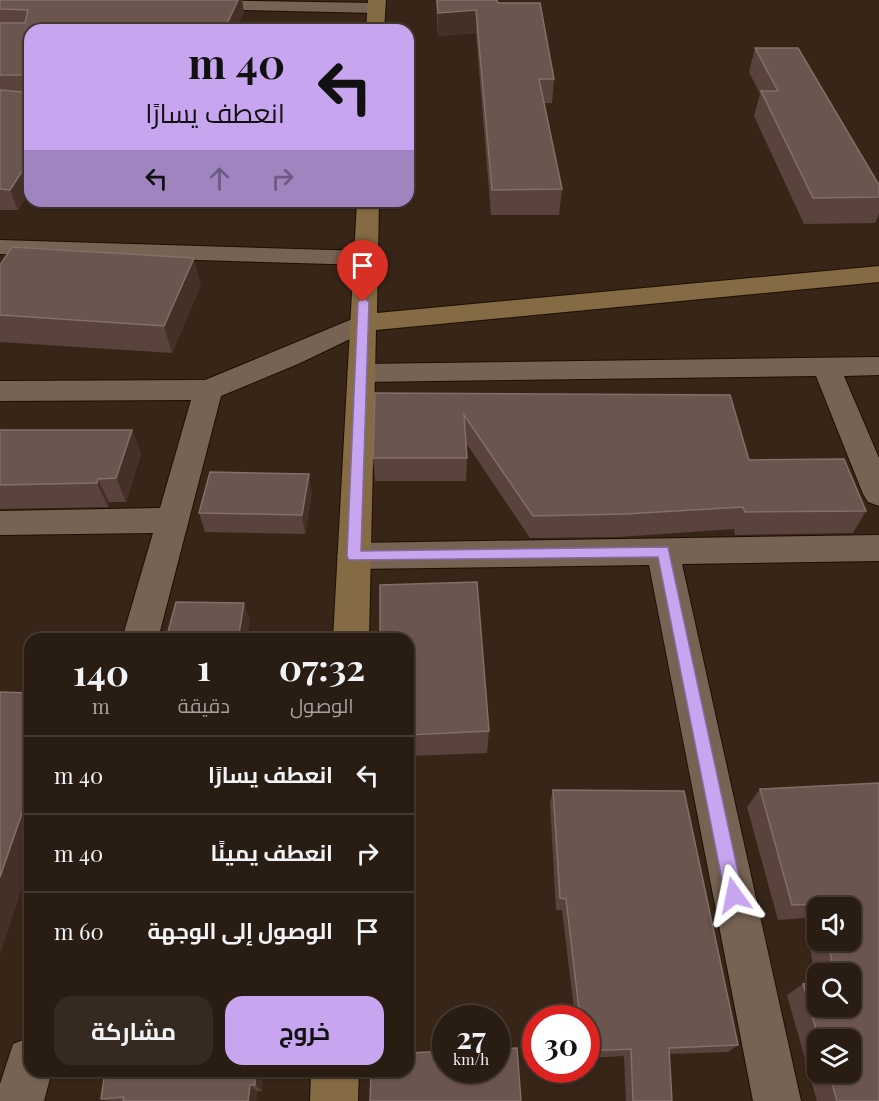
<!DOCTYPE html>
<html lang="ar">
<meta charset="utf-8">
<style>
body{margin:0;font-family:"Playfair Display",Cairo,serif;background:#352920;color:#f1f3f6;direction:rtl;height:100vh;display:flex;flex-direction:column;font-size:22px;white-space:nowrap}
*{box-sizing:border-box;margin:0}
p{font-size:20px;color:#a5a19f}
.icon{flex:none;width:33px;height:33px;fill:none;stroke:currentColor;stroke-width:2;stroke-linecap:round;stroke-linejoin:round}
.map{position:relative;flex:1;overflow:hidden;direction:ltr}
.details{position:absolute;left:24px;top:633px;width:390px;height:444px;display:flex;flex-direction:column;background:#291c12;border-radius:18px;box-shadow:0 2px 4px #0004,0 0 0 2px #453a32;direction:rtl}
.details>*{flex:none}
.hud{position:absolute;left:24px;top:24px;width:390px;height:183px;border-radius:18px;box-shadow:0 2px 4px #0004,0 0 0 2px #453a32;direction:rtl;background:#c7a6ef;color:#111;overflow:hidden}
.tools{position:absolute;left:807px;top:897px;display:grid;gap:12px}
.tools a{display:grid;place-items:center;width:54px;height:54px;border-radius:12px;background:#291c12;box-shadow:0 2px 4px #0004,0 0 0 2px #453a32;font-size:30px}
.speed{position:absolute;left:432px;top:1005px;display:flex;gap:12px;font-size:30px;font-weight:700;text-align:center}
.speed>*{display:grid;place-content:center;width:78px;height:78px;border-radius:50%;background:#291c12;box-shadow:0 2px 4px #0004,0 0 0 2px #453a32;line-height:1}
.speed small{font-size:15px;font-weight:400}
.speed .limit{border:9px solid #d22;background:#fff;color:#111}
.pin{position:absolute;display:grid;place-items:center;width:51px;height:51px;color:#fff;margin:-62px -26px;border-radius:50% 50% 50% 0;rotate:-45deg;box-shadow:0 0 6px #0007}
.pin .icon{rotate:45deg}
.me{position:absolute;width:66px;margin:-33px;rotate:348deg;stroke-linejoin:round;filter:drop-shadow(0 0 4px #0008)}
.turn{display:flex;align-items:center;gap:21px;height:126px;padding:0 30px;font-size:27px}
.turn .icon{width:78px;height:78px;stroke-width:2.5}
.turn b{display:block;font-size:42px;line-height:51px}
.lanes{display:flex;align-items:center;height:57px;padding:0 30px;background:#0003;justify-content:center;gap:30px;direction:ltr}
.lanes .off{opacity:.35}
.eta{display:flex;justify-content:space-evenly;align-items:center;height:102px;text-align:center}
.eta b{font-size:36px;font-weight:700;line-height:42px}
.primary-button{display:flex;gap:12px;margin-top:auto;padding:12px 30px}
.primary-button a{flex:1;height:69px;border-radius:18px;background:#c7a6ef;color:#111;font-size:24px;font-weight:700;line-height:69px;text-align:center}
.primary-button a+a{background:#352920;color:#f1f3f6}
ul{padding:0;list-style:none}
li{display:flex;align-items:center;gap:18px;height:78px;padding:0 30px;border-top:2px solid #453a32}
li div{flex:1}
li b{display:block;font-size:22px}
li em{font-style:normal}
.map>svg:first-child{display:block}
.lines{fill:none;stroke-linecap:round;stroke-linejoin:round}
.street-casing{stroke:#1e0f03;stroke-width:2}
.secondary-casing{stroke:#1e0f03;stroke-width:2}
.street{fill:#766353;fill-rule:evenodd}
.secondary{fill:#846b43;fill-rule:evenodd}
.wall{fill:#59433c;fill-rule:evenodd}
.shaded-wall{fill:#443026}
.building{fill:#6b564f;stroke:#826f67;stroke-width:1.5}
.route{fill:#c7a6ef;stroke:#816c9b;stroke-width:1.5}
</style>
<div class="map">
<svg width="879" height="1101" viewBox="0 0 879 1101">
<rect width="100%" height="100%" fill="#372618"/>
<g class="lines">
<g class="street-casing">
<g id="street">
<polygon points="192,0 376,3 382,4 385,8 382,12 376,13 198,9 192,8 189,4"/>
<polygon points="0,240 365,251 374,253 377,258 374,263 365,265 0,254"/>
<polygon points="362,315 371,317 375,323 371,329 298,364 221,396 158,639 122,639 153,533 0,535 0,511 160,508 191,400 0,401 0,381 205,380"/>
<polygon points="879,357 879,375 844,376 879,458 879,506 868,502 863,494 816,376 361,382 351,380 347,373 351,366 361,364"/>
<polygon points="879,535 879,561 682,564 801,1101 753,1101 649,565 354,569 342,565 337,556 342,547 354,543"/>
<polygon points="30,1037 30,1071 52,1071 44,1101 0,1101 0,1084 13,1044"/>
</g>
</g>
<g class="secondary-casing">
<g id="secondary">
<polygon points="368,0 386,0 384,30 366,30"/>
<polygon points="357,201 379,201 377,313 879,266 879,282 376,330 369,639 333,639"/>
<polygon points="311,1071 359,1071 358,1101 310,1101"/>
</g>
</g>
<use href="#street" class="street"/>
<use href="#secondary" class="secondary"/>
</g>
<g class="wall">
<polygon points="0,0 244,12 238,26 30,30 30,192 18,210 0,210"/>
<polygon points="436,0 497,0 498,3 554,79 552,103 544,103 562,189 559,215 491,215 476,33 438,36"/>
<polygon points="755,48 879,185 879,214 875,223 804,224 754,116 760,94 749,72"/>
<polygon points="0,265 201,285 172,353 0,342"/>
<polygon points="375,393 749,460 866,511 853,533 735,535 734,529 619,537 530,538 466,443 467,458 466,481 375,481 373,458"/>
<polygon points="0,430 132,430 141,454 126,502 109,502 108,507 0,509"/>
<polygon points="312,493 305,534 205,532 199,513"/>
<polygon points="408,639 489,731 487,753 408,756"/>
<path d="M879,783V1101H817L787,995L803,984L816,983L805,918L778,920L747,807L760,789ZM818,908H850V940H818ZM818,974H850L818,1006ZM818,1040H850V1072H818Z"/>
<polygon points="553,790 738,1045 728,1052 669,1054 672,1101 626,1101 624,1056 586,1058 586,1018 575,1018 562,910 556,910 550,803"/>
<polygon points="262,1071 262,1091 257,1091 256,1101 106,1101 101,1099"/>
</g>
<g class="shaded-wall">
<polygon points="238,0 242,0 244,12 236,30 226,26"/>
<polygon points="476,10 476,33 438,36 438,13"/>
<polygon points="30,159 30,192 18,210 10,190"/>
<polygon points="194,258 201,285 172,353 164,326"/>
<polygon points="132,430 141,454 126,502 116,478"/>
<polygon points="309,474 312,493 305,534 302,515"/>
<polygon points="98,479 109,502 108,507 97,483"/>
<polygon points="244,603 250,621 247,639 239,634"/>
<polygon points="30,790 30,864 0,955 0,877"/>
<polygon points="255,1071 262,1071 262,1091 255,1085"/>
<polygon points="250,1085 257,1091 256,1101 248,1101"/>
</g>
<g class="building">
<polygon points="0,0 238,0 226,26 283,26 282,30 30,30 30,159 10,190 0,189 0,90 23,92 25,89 25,78 23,75 0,75 0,23 25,23 28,10 0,9"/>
<polygon points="437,0 497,0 498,3 540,3 554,79 539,79 562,189 492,190 476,10 438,13"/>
<polygon points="755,48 798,48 879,185 879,197 813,198 761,91 778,91"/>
<polygon points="12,247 194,258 164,326 0,315 0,265"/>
<polygon points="375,393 730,395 749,460 844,459 866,511 745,512 743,507 625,514 533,516 464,415 467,458 373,458"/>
<polygon points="0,430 132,430 116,478 98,479 97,483 0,485"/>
<polygon points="210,472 309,474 302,515 199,513"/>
<polygon points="477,582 489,731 408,735 408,639 380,639 380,585"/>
<polygon points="176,602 244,603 239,634 271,635 270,639 166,639"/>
<polygon points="0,692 30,693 30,790 0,877"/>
<polygon points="879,783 879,1101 837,1101 829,1072 850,1072 850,1040 819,1040 803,984 818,982 818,1006 850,1006 850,974 834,974 828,940 850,940 850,908 821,908 821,904 792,905 760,789"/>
<polygon points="553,790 684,791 738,1045 669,1048 672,1101 633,1101 631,1049 586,1051 586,1018 580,1018 566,899 560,898"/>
<polygon points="517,1048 521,1101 370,1101 371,1071 408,1071 408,1053 446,1051 446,1070 496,1070 496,1049"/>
<polygon points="105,1071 255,1071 255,1085 250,1085 248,1101 123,1101 124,1097 101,1099"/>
</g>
<polygon class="route" points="363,298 369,302 361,551 668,547 743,895 740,901 734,904 728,901 725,895 658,557 349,560 347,556 358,302"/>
</svg>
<div class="tools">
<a><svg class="icon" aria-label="sound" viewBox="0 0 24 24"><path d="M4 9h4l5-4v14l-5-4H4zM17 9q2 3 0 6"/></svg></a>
<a><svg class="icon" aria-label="search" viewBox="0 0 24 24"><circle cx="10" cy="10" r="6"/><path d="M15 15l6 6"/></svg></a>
<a><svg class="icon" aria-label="layers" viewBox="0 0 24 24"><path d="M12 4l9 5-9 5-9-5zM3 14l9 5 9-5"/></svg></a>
</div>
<div class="speed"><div>27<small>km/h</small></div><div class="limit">30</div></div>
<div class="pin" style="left:363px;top:302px;background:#d93025"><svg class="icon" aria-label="arrive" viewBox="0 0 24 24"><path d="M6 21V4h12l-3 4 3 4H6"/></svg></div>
<svg class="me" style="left:734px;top:895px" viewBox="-20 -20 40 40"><path d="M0-17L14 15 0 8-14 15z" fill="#c7a6ef" stroke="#fff" stroke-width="4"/></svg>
<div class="hud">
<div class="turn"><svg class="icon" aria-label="left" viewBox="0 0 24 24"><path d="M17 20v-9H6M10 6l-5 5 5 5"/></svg><div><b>40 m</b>انعطف يسارًا</div></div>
<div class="lanes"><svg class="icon" aria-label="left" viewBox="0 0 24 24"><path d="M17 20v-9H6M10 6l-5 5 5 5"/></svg><svg class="icon off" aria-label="ahead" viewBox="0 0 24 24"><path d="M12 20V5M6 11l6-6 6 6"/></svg><svg class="icon off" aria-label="right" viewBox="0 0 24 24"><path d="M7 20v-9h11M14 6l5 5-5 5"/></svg></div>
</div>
<section class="details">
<div class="eta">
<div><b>07:32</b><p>الوصول</p></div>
<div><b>1</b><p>دقيقة</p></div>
<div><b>140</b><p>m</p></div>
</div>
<ul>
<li><svg class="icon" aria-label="left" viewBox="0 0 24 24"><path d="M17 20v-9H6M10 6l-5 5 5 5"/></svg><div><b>انعطف يسارًا</b></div><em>40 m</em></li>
<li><svg class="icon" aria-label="right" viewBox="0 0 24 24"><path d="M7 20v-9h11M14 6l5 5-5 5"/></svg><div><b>انعطف يمينًا</b></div><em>40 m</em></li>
<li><svg class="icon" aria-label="arrive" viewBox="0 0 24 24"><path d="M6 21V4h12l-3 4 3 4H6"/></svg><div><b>الوصول إلى الوجهة</b></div><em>60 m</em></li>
</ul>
<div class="primary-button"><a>خروج</a><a>مشاركة</a></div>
</section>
</div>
